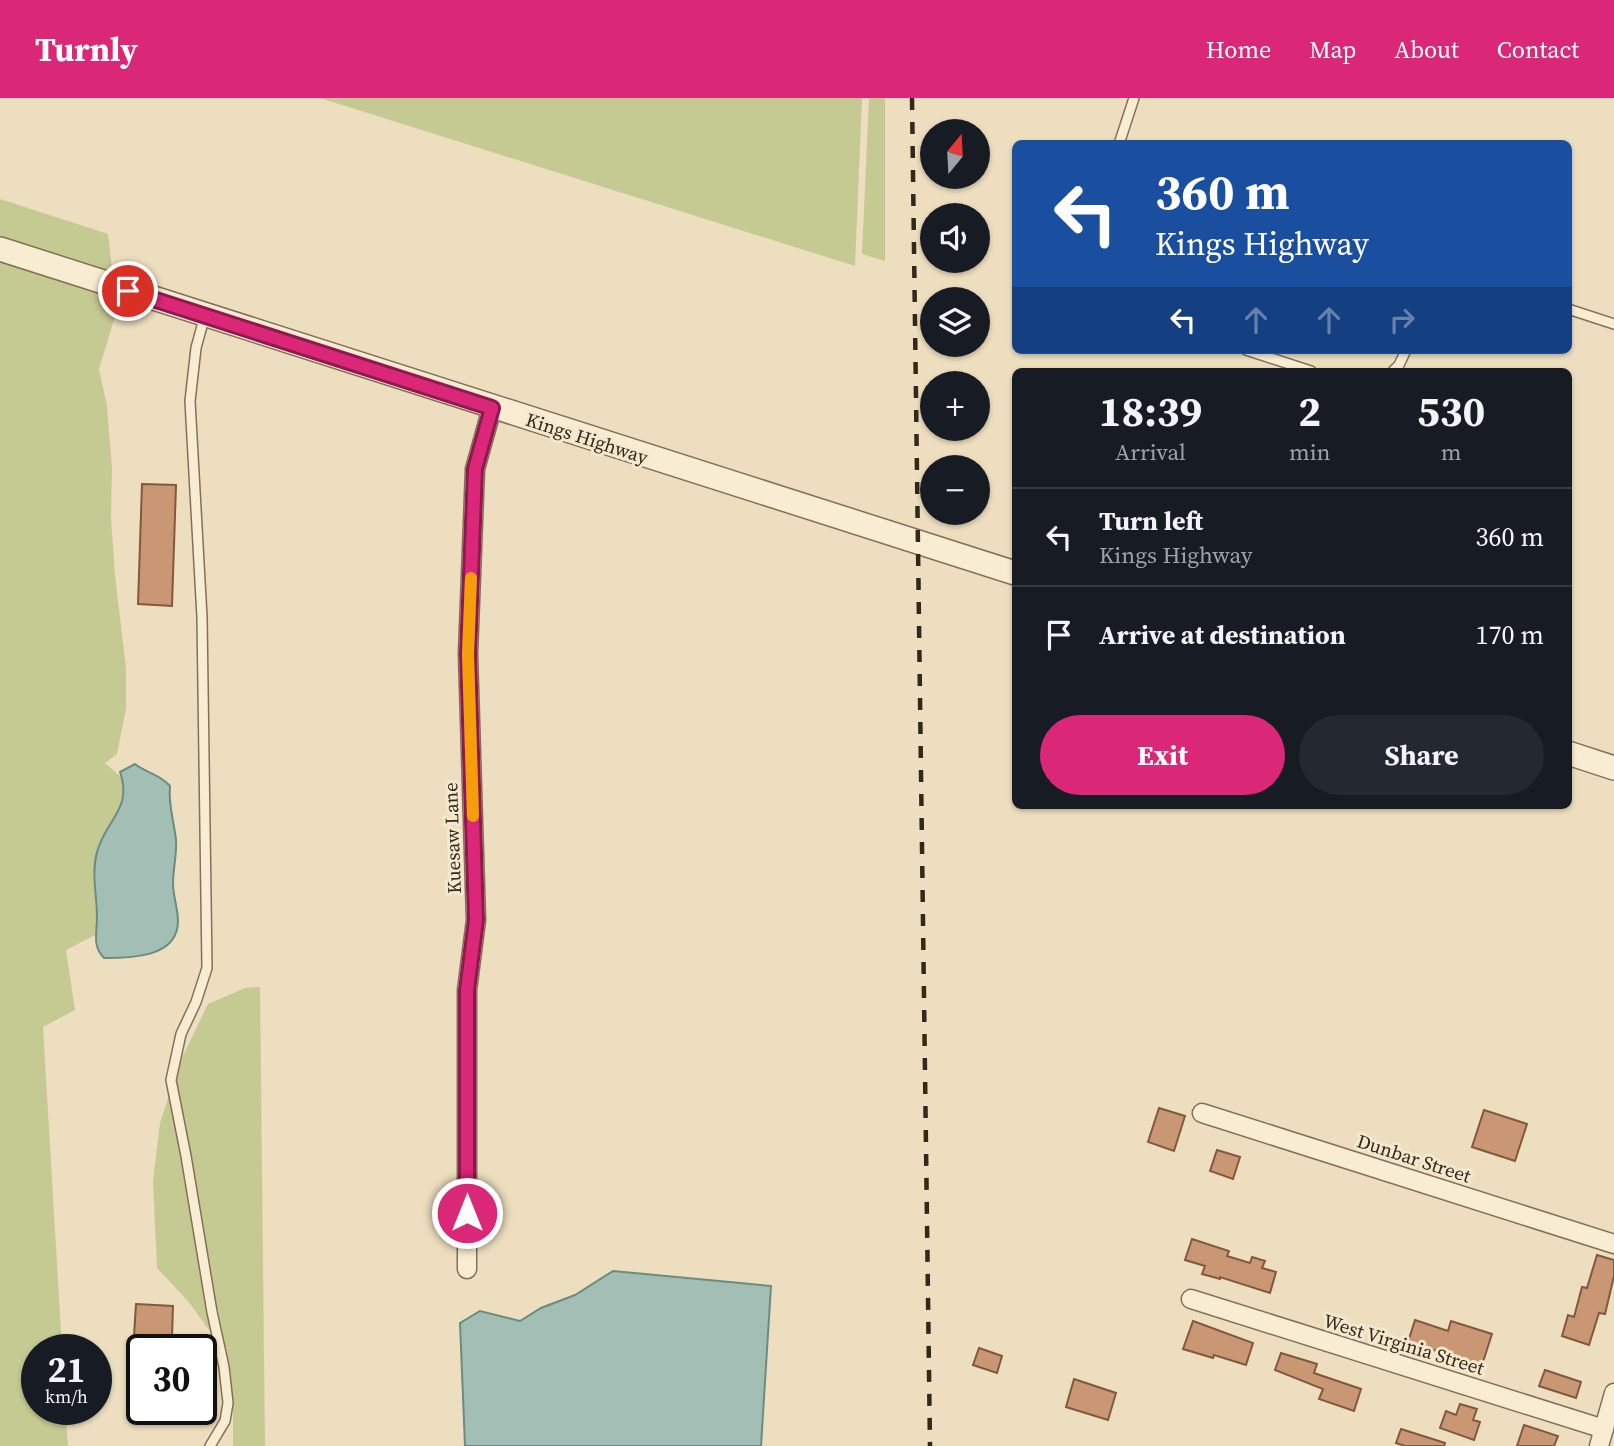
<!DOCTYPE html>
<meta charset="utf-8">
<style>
body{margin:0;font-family:"Source Serif 4",serif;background:#242831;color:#f1f3f6;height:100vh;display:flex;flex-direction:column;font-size:26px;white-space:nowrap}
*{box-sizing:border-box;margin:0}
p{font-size:23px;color:#9ea1a6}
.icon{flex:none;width:38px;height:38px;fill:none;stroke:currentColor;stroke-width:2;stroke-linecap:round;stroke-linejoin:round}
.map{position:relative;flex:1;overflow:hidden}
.details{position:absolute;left:1012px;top:270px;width:560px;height:441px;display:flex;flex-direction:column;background:#171b24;border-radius:10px;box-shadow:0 2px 5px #0004}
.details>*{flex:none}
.top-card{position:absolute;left:1012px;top:42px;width:560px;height:214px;border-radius:10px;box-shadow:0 2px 5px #0004;background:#1a4fa0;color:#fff;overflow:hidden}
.needle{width:46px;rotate:18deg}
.fabs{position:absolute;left:920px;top:21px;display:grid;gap:14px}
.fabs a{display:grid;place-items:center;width:70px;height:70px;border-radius:50%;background:#171b24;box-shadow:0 2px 5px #0004;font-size:35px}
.speed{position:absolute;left:21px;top:1236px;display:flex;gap:14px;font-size:35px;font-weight:700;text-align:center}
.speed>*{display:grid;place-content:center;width:91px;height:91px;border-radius:50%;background:#171b24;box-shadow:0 2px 5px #0004;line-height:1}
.speed small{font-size:18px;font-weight:400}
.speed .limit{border:4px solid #111;border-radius:10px;background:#fff;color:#111}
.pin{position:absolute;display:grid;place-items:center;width:60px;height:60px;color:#fff;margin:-30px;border:4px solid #fff;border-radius:50%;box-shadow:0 2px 7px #0007}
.me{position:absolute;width:77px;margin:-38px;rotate:0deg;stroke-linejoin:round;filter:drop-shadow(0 0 5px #0008)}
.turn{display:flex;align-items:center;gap:24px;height:147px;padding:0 28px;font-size:32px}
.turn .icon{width:91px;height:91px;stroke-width:2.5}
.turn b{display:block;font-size:49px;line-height:60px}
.lanes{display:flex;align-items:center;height:66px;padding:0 28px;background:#0003;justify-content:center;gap:35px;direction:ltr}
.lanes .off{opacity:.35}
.eta{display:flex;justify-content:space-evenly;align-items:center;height:119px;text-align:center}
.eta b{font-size:42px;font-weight:700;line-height:49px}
.button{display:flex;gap:14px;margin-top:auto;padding:14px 28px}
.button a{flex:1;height:80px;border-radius:42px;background:#db2777;color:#fff;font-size:28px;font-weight:700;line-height:80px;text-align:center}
.button a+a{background:#242831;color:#f1f3f6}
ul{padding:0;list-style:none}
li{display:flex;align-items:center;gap:21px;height:98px;padding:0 28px;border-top:2px solid #363941}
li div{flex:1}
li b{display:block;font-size:26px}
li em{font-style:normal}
header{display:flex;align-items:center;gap:42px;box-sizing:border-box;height:98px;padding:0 35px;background:#db2777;color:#fff}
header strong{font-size:33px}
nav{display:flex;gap:38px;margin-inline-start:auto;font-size:24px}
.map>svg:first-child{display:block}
.green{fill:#c5ca93}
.water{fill:#a2beb5;stroke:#6a8c83;stroke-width:2}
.building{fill:#ca9775;stroke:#83583e;stroke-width:2}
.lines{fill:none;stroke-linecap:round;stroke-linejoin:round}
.service-casing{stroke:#856f58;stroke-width:12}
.minor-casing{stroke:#856f58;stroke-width:21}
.tertiary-casing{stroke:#856f58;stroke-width:26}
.service{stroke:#f8ecd2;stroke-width:9}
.minor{stroke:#f8ecd2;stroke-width:18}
.tertiary{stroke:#f8ecd2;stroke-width:23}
.rail{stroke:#34271c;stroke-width:4.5;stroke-dasharray:12 12;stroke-linecap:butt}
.route-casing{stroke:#8e194d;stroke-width:18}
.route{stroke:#db2777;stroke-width:12}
.slow{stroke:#f59e0b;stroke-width:12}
.labels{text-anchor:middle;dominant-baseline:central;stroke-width:6;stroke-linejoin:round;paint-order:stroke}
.street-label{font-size:19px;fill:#34271c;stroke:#f4e8ce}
</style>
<header>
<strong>Turnly</strong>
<nav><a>Home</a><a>Map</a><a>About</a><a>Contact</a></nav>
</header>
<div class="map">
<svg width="1614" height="1348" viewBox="0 0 1614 1348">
<rect width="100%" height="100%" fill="#eddebf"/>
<g class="green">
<polygon points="320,0 862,0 855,168"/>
<polygon points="869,0 885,0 885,163 862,156"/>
<polygon points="0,101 108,136 113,179 0,142"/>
<polygon points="0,160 115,198 117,212 99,271 107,308 112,370 111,421 115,477 126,570 126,611 117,656 105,665 122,680 125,695 119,712 106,733 93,775 97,822 95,837 66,852 75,912 43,929 62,1251 37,1251 37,1311 65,1311 68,1348 0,1348"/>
<polygon points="260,889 265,1348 233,1348 233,1307 212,1236 188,1203 157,1170 153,1083 160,1025 180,964 208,906 245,890"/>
</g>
<g class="water">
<path d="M135,666C146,675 160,676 170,688C168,707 174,723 176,742C177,757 173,771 173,785C173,798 178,811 178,823C178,860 130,860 104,860C92,848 97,835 97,819C97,797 91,776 97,754C106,721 133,711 120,674Z"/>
<polygon points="613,1173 771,1188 761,1348 465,1348 460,1225 480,1213 520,1223 541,1210 575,1197"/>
</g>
<g class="building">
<polygon points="142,386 176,387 172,508 138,506"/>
<polygon points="1159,1010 1185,1018 1174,1053 1148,1044"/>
<polygon points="1484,1012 1527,1026 1515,1063 1472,1049"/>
<polygon points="1217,1052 1240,1059 1233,1081 1210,1073"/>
<polygon points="1192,1141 1229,1153 1227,1158 1250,1165 1252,1159 1265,1163 1262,1170 1276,1174 1270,1195 1220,1179 1220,1181 1202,1176 1205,1168 1185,1162"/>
<polygon points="1597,1157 1614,1162 1614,1178 1605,1216 1599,1215 1589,1247 1562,1238 1568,1217 1574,1219 1582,1189 1587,1190"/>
<polygon points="136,1206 173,1208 172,1239 134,1238"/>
<polygon points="1415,1222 1448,1233 1451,1223 1492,1236 1482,1267 1408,1244"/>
<polygon points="1193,1223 1253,1245 1246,1267 1214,1257 1213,1260 1183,1251"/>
<polygon points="979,1250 1002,1258 997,1275 973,1267"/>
<polygon points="1281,1255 1317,1266 1314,1275 1361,1291 1354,1313 1319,1301 1323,1291 1275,1272"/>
<polygon points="1545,1272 1581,1284 1576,1300 1539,1288"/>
<polygon points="1074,1281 1116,1295 1108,1322 1066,1309"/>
<polygon points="1460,1306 1477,1311 1473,1322 1480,1324 1474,1342 1440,1330 1446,1313 1456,1317"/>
<polygon points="1524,1327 1558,1338 1554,1348 1517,1348"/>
<polygon points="1401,1331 1445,1345 1444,1348 1405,1348 1396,1345"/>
</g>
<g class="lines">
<g class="service-casing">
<g id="service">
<polyline points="1119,46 1134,0"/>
<polyline points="1568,211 1614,226"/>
<polyline points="205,217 196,250 190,303 202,519 207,870 196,904 181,936 171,982 186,1058 212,1214 224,1269 228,1305 225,1323 210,1348"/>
<polyline points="1246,252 1311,273"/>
<polyline points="1393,273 1399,267 1406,252"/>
</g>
</g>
<g class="minor-casing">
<g id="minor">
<polyline points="1202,1015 1614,1146"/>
<polyline points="467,1171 467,892 476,822 468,556 475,371 492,310"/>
<polyline points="1191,1201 1604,1331"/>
<polyline points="1599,1348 1614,1295"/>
</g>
</g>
<g class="tertiary-casing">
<g id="tertiary">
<polyline points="0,151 1015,475"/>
<polyline points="1568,655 1614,670"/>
</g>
</g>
<use href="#service" class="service"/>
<use href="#minor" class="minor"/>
<use href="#tertiary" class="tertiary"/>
<polyline class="rail" points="912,0 930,1348"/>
</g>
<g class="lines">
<g class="route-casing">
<polyline id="route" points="128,193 492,310 475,371 468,556 476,822 467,892 467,1115"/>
</g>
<use href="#route" class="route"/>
<polyline class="slow" points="471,480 468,556 473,718"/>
</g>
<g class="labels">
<g class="street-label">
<text transform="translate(587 340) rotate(18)">Kings Highway</text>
<text transform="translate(452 740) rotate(-92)">Kuesaw Lane</text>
<text transform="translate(1414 1060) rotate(18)">Dunbar Street</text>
<text transform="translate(1404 1246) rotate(17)">West Virginia Street</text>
</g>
</g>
</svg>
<div class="fabs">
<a><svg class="needle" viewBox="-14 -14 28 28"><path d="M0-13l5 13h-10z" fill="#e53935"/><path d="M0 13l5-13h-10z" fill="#9ea1a6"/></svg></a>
<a><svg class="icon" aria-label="sound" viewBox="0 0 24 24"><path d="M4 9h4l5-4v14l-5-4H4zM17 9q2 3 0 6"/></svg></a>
<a><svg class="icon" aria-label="layers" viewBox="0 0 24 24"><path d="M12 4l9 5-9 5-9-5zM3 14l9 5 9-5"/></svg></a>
<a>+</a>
<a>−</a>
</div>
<div class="speed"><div>21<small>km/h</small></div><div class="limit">30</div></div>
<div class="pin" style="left:128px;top:193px;background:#d93025"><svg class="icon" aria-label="arrive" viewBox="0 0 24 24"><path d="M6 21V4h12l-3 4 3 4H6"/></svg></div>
<svg class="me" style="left:467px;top:1115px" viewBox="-20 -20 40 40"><circle r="17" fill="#db2777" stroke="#fff" stroke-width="3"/><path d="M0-11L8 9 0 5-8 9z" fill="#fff"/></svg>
<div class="top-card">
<div class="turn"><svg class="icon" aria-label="left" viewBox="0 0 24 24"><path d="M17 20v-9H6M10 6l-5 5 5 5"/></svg><div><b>360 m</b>Kings Highway</div></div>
<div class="lanes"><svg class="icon" aria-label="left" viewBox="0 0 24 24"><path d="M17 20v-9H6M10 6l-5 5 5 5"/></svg><svg class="icon off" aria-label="ahead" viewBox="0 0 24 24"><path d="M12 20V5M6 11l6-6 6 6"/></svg><svg class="icon off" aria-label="ahead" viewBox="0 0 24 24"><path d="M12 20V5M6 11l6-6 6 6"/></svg><svg class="icon off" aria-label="right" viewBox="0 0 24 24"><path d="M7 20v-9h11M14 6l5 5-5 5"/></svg></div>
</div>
<section class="details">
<div class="eta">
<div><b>18:39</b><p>Arrival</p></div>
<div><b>2</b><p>min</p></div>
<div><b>530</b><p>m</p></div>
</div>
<ul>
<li><svg class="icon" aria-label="left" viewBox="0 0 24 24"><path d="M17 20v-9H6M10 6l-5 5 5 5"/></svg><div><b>Turn left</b><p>Kings Highway</p></div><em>360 m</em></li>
<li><svg class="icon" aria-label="arrive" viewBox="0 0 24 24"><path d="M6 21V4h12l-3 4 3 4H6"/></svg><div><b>Arrive at destination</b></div><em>170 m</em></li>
</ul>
<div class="button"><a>Exit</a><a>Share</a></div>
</section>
</div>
